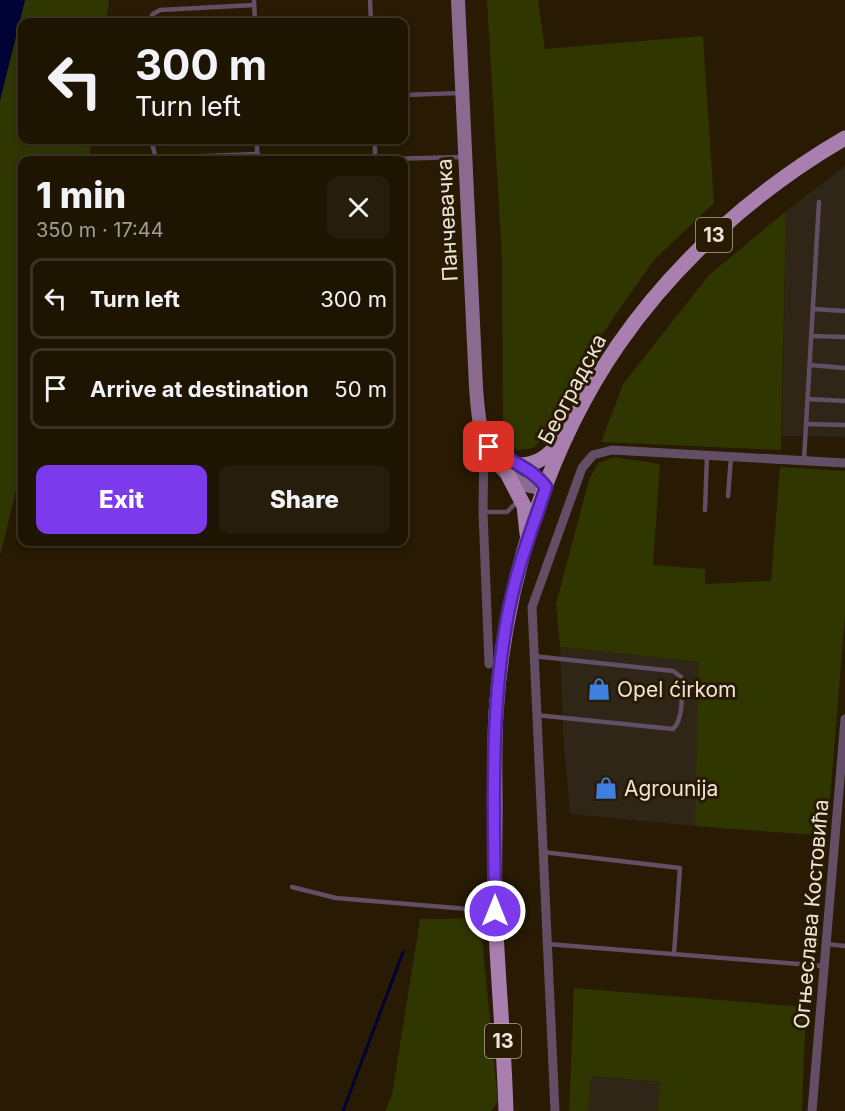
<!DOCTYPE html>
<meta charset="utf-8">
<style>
body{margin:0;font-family:Inter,sans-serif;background:#261d0c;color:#f1f3f6;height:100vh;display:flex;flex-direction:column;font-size:22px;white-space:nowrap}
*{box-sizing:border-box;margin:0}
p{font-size:20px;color:#a19e99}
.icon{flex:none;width:33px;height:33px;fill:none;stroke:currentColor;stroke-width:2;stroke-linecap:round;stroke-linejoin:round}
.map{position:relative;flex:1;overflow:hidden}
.panel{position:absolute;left:18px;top:156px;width:390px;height:390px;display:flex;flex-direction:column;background:#1e1402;border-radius:12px;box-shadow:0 3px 9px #0003,0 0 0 2px #3c3324}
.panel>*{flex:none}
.hud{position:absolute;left:18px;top:18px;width:390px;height:126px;border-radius:12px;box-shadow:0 3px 9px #0003,0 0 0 2px #3c3324;background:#1e1402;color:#f1f3f6;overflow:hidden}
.pin{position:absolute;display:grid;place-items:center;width:51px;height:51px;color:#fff;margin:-26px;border-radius:12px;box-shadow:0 3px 9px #0006}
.me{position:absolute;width:66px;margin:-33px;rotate:0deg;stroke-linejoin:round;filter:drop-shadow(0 0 4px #0008)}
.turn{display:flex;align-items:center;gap:21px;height:126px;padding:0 18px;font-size:27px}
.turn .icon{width:78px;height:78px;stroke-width:2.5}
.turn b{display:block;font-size:42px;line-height:51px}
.round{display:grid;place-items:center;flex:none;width:63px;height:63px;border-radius:12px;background:#261d0c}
.head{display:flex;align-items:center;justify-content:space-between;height:102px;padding:0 18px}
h1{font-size:36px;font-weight:800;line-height:45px}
.action{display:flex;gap:12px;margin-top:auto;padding:12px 18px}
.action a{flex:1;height:69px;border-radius:12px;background:#7c3aed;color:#fff;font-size:24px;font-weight:800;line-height:69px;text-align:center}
.action a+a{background:#261d0c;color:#f1f3f6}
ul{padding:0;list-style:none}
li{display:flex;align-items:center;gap:18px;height:81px;margin:0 12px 9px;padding:0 6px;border:3px solid #3c3324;border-radius:12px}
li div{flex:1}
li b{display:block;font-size:22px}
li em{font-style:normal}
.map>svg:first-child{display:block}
.commercial{fill:#302617}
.green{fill:#2f3600}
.water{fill:#000335}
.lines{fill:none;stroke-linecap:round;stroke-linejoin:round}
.stream{stroke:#000335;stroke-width:3}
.lane{stroke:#624e65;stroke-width:4.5}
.street{stroke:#624e65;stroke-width:9}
.secondary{stroke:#8a6a8f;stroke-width:14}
.primary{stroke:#a87faf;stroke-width:15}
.route-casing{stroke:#51269a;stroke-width:15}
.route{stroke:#7c3aed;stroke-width:10}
.labels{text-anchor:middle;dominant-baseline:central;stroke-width:6;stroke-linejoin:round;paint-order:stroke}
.shield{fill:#281a03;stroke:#b3a897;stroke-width:1.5}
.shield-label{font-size:20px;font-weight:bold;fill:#efe5d7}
.street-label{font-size:21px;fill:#efe5d7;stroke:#281a03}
.poi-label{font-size:21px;fill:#efe5d7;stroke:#281a03;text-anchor:start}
</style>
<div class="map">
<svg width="845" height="1111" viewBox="0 0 845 1111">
<rect width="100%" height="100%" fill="#281a03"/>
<g class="commercial">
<polygon points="845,166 845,437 782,436 786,211"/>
<polygon points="560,647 698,662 695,826 570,814 563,734"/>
<polygon points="591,1076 660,1082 658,1111 588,1111"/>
</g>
<g class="green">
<polygon points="25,0 109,0 106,22 22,22 22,140 91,140 89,160 22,160 22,465 0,556 0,100"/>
<polygon points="487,0 538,0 545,49 703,36 714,203 653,261 594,346 580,378 551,427 534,448 517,450 503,438 502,258"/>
<polygon points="786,211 781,450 601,442 623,384 709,275"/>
<polygon points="614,457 660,464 653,565 705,569 705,584 771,581 780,467 845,471 845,615 827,836 695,826 698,662 560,647 556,603 589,480 598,463"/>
<polygon points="480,918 498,1102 491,1111 385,1111 392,1095 420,919"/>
<polygon points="574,988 806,1007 802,1111 658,1111 660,1082 591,1076 588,1111 569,1111"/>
</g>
<polygon class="water" points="0,0 25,0 0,100"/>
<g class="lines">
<polyline class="stream" points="343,1111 403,952"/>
<g class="lane">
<polyline points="254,0 255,22"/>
<polyline points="370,0 371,22"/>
<polyline points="148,22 153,14 160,10 254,5"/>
<polyline points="404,95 460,93"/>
<polyline points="151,140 156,158 257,154 267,160"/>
<polyline points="257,140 257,154"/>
<polyline points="375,140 375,160"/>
<polyline points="348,160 462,157"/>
<polyline points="813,309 845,311"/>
<polyline points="811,336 845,337"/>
<polyline points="810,365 845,368"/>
<polyline points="808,399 845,401"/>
<polyline points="806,424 845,425"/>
<polyline points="804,460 819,202"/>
<polyline points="728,496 731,457"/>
<polyline points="705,510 707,455"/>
<polyline points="483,512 507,512 518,501"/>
<path d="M533,656L673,671L681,677C682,691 684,719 673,729L536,715"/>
<polyline points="543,852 680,868 674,954"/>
<polyline points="292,887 336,898 492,911"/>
<polyline points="547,944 824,966"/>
<polyline points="827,944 845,946"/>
</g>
<g class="street">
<polyline points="484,444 483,512 489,664"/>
<polyline points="555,1111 532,607 582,468 593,455 612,450 845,463"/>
<polyline points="812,1111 845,719"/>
</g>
<g class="secondary">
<path d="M458,0L476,387C477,401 478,416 481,429C489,460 512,490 546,487"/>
<path d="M490,448C511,464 529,465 546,487"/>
</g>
<g class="primary">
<path d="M521,465C539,464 549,455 560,442"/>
<polyline points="508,475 524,506 527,534"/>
<path d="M506,1111C504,1045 498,979 495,912C494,877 495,842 495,807C495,776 494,745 496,713C504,586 546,450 618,345C676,261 757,189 845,138"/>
</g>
</g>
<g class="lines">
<g class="route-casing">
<path id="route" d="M489,447C510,463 529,465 546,487C536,518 524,548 516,579C488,683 494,804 495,911"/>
</g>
<use href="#route" class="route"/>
</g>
<defs>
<g id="shop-bare" transform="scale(1.8)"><path d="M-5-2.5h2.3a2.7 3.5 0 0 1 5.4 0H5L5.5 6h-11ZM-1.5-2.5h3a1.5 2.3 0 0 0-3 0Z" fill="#3f7fe0" stroke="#281a03" stroke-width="2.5" paint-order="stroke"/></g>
</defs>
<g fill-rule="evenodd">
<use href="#shop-bare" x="599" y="689"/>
<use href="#shop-bare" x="606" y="788"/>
</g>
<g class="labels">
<g class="shield">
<rect x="696" y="218" width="36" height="34" rx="4.5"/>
<rect x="485" y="1024" width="36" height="34" rx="4.5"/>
</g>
<g class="shield-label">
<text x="714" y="235">13</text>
<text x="503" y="1041">13</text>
</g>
<g class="street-label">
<text transform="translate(447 220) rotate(-93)">Панчевачка</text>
<text transform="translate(572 389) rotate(-62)">Београдска</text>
<text transform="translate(811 914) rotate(-85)">Огњеслава Костовића</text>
</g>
<g class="poi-label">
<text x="617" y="689">Opel ćirkom</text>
<text x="624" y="788">Agrounija</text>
</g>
</g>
</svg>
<div class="pin" style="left:489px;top:447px;background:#d93025"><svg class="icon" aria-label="arrive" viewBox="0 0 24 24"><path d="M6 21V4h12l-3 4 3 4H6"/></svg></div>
<svg class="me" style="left:495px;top:911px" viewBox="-20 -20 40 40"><circle r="17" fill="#7c3aed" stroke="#fff" stroke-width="3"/><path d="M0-11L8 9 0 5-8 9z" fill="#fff"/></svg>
<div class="hud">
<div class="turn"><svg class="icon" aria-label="left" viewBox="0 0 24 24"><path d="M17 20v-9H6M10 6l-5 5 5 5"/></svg><div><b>300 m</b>Turn left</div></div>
</div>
<section class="panel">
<div class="head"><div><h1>1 min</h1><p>350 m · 17:44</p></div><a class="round"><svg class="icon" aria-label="close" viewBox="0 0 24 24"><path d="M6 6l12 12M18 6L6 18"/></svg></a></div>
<ul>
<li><svg class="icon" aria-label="left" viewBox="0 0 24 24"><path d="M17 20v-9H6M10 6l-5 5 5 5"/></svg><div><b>Turn left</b></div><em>300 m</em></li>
<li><svg class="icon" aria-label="arrive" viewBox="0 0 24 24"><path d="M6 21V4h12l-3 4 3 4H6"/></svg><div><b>Arrive at destination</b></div><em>50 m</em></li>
</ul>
<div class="action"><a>Exit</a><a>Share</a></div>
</section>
</div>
